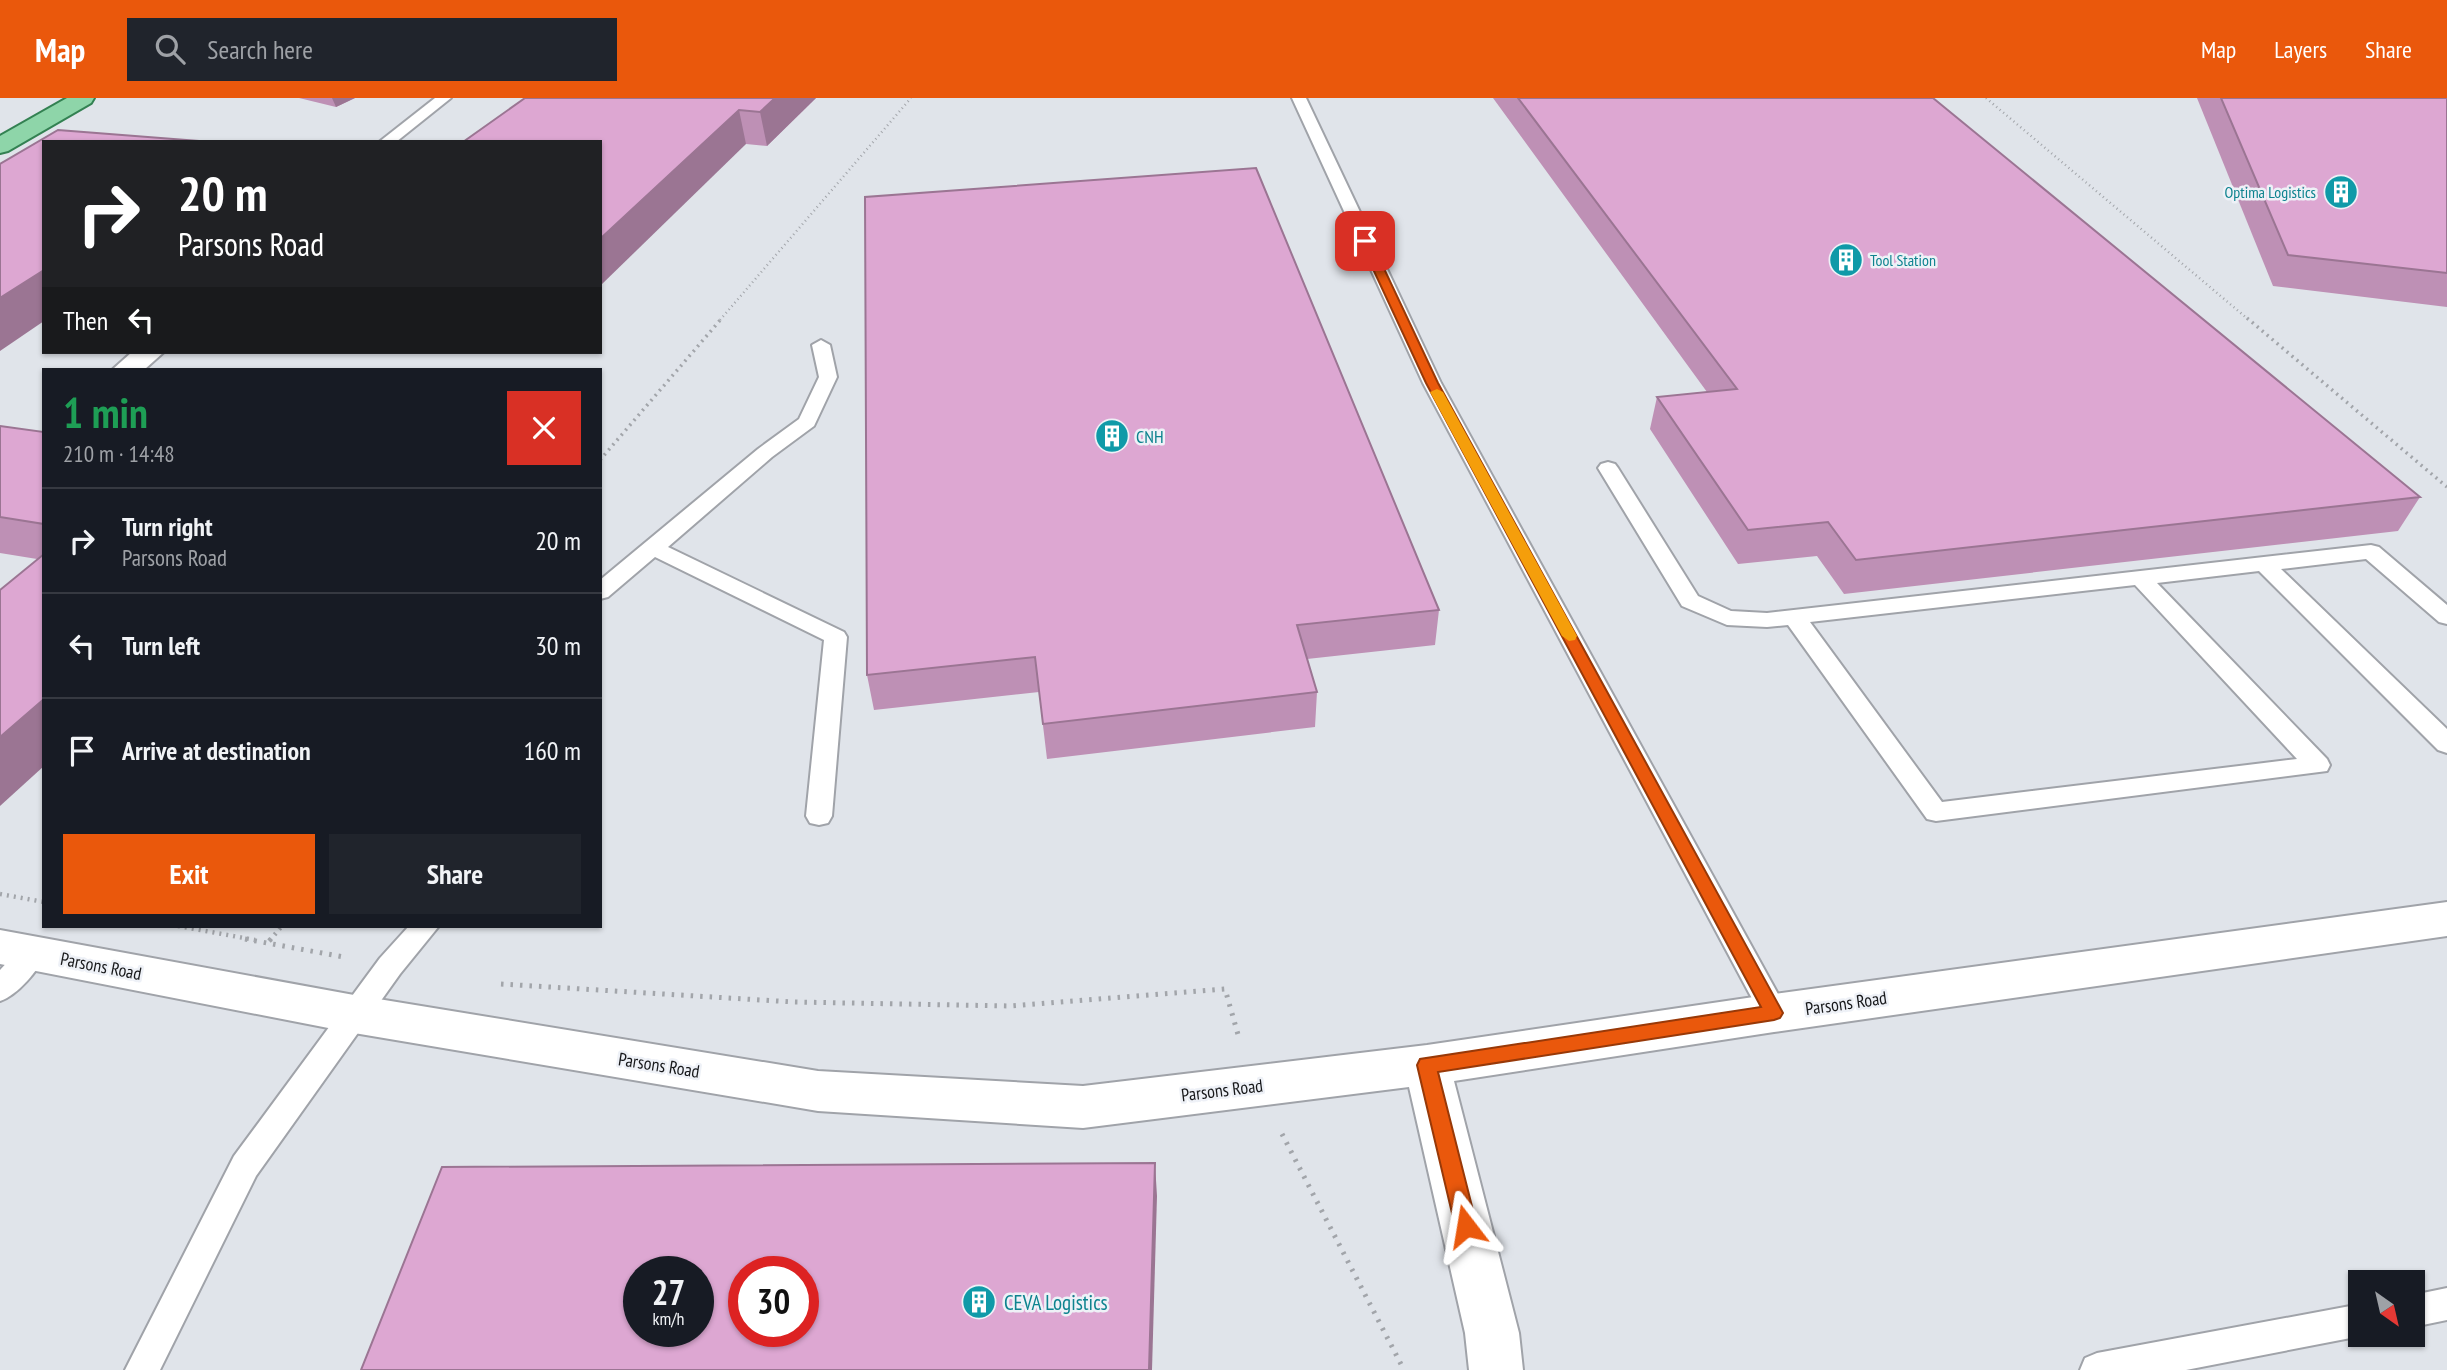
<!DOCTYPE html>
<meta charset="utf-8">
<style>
body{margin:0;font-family:"PT Sans Narrow",sans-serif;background:#20242c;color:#f1f3f6;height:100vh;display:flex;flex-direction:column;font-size:26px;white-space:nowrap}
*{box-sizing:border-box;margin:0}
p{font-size:23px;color:#9ea1a6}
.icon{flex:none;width:38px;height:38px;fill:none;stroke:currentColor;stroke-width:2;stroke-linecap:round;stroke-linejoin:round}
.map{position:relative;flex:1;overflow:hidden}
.side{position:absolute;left:42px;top:270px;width:560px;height:560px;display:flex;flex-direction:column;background:#171b24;border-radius:0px;box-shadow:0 2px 5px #0004}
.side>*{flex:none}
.top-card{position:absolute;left:42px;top:42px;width:560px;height:214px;border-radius:0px;box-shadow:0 2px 5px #0004;background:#202124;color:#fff;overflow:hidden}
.needle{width:46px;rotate:146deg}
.fabs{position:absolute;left:2348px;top:1172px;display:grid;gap:14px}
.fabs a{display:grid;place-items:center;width:77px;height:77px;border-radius:0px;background:#171b24;box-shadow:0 2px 5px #0004;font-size:35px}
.speed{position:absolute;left:623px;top:1158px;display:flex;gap:14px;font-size:35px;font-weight:700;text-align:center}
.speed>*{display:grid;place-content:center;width:91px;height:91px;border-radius:50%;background:#171b24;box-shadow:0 2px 5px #0004;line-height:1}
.speed small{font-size:18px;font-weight:400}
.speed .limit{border:10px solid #d22;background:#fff;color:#111}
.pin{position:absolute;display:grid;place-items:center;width:60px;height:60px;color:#fff;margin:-30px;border-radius:14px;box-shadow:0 4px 10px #0006}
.me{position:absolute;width:77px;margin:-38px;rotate:346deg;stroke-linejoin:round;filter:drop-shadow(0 0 5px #0008)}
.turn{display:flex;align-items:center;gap:24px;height:147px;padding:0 21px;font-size:32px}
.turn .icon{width:91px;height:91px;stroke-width:2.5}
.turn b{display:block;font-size:49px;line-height:60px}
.then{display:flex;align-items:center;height:66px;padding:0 21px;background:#0003;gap:14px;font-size:26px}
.round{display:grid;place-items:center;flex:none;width:74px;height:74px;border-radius:0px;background:#20242c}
.headline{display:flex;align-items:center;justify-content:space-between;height:119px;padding:0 21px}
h1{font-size:42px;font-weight:700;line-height:52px;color:#1e9e55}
.button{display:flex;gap:14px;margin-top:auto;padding:14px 21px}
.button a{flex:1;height:80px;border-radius:0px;background:#ea580c;color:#fff;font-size:28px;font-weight:700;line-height:80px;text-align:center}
.button a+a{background:#20242c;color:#f1f3f6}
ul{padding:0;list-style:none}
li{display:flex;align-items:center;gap:21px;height:105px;padding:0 21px;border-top:2px solid #363941}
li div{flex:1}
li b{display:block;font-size:26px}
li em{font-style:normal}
header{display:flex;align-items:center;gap:42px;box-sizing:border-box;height:98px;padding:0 35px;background:#ea580c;color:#fff}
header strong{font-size:33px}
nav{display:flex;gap:38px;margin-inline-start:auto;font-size:24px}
.search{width:490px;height:63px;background:#20242c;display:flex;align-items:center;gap:18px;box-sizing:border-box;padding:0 24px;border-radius:0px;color:#9ea1a6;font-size:26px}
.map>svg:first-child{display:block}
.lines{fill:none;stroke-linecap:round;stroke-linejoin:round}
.lane-casing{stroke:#a0a3a9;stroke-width:4}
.street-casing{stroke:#a0a3a9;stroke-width:4}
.primary-casing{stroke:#338152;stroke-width:4}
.path-far3{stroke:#a2a5aa;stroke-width:2.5;stroke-dasharray:1 3.5;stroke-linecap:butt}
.path-far2{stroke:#a2a5aa;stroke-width:3.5;stroke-dasharray:2 4.5;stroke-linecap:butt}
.path-far1{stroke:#a2a5aa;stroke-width:4.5;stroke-dasharray:2 5;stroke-linecap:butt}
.path{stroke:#a2a5aa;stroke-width:5;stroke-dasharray:2.5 7;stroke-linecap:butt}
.lane{fill:#fff;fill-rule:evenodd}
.street{fill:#fff;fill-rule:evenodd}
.primary{fill:#8ed5a9;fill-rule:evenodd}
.wall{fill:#be90b5}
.shaded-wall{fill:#9b7593}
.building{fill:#dda7d2;stroke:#9b7593;stroke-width:2;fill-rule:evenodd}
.route{fill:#ea580c;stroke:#983908;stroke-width:2}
.slow{fill:#f59e0b}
.labels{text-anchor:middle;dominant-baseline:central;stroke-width:5;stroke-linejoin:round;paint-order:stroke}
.far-culture-label{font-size:16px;fill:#0d838f;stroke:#eef1f7;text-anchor:end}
.culture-label{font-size:18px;fill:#0d838f;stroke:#eef1f7;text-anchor:start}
.street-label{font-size:18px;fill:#17181a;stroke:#eef1f7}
.near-culture-label{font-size:21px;fill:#0d838f;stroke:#eef1f7;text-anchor:start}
</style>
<header>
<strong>Map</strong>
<div class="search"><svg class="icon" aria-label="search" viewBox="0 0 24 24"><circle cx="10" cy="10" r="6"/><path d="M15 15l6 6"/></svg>Search here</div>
<nav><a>Map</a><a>Layers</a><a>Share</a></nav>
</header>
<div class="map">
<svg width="2447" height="1272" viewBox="0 0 2447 1272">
<rect width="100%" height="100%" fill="#e0e4ea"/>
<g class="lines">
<g class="lane-casing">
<g id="lane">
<polygon points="435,0 451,0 396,44 379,44"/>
<polygon points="1292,0 1306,0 1441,285 1784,907 1788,915 1784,923 1774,927 1764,923 1423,285"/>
<polygon points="821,242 830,247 837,279 814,328 772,359 668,449 844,534 847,539 832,718 828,725 819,727 810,725 806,718 824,542 655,459 608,499 600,501 600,482 758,351 799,321 819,279 812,247"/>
<path d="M1608,364L1615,366L1618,370L1698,498L1731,513L1767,515L2371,447L2379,449L2447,507V526L2439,524L2366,461L2281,471L2447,631V655L2438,652L2259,473L2157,485L2327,661L2330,667L2327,673L1936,723L1927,721L1788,527L1767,529L1727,527L1682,508L1598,370L1601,366ZM2135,487L2297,661L1942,704L1810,524Z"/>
<polygon points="409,828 439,828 400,876 256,1078 160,1272 125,1272 234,1058 380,860"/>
<path d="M33,844L43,847L47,855C38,872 18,897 0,903V872L23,847Z"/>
<polygon points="2447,1190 2447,1222 2413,1229 2413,1197"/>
<polygon points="2361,1206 2361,1237 2364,1237 2361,1238 2186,1272 2080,1272 2085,1260 2097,1255"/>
</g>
</g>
<g class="street-casing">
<g id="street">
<polygon points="132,254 164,254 145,271 113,271"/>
<polygon points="2447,804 2447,838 1774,934 1454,983 1519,1235 1523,1272 1469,1272 1465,1235 1409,989 1083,1030 818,1013 354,935 0,866 0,832 354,897 818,973 1083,988 1427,947 1774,896"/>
</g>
</g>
<g class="primary-casing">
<polygon id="primary" points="67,0 94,0 91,5 8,53 0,55 0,38"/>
</g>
<g class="path-far3">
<polyline points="1986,0 2249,222"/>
<polyline points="720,222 911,0"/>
</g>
<g class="path-far2">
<polyline points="2247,220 2447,389"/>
<polyline points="600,362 722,220"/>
</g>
<g class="path-far1">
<polyline points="0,796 44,804"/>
<polyline points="178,828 255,842"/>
<polyline points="270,842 282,828"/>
</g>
<g class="path">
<polyline points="245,841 344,859"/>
<polyline points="269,843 271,841"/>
<polyline points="501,886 794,904 1011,908 1225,891 1239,940"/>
<polyline points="1282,1036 1404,1272"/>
</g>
<use href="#lane" class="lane"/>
<use href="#street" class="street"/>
<use href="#primary" class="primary"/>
</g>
<g class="wall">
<polygon points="299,0 355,0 336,9"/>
<polygon points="525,0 816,0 767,48 746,46"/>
<polygon points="1493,0 1933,0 2420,399 2398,433 1844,496 1817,458 1738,466 1650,331 1657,299 1707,294"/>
<polygon points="2197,0 2447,0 2447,209 2273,188"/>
<polygon points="865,99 1439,512 1435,547 1307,561 1317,594 1315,629 1047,661 1039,594 874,612 867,577"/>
<polygon points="0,328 44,334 44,668 37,461 0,455"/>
</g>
<g class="shaded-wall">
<polygon points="332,0 355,0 336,9"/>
<polygon points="775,0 816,0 767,48 760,14"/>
<polygon points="739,12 746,46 600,188 600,141"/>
<polygon points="44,172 44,223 0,253 0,200"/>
<polygon points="44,601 44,668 0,708 0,639"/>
<polygon points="1155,1065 1157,1098 1152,1272 1149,1272"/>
</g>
<g class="building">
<polygon points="525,0 775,0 760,14 739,12 600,141 600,44 463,44"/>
<polygon points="1518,0 1933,0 2420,399 1856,462 1828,424 1748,432 1657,299 1737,291"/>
<polygon points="2221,0 2447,0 2447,175 2288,157"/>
<polygon points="58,32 212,44 44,44 44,172 0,200 0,66"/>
<polygon points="1256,70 1439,512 1297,527 1317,594 1043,626 1035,559 867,577 865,99"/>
<polygon points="0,328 44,334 44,426 0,419"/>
<polygon points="44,456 44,601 0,639 0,492"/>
<path d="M1155,1065L1149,1272H361L442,1069ZM639,1174H698V1234H639ZM744,1174H803V1234H744Z"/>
</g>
<polygon class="route" points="1365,139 1371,143 1438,285 1783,915 1780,920 1774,922 1438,974 1477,1128 1473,1135 1466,1138 1459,1135 1455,1128 1417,967 1420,961 1761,909 1426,285 1360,143"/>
<polygon class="slow" points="1437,291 1443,294 1577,538 1575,542 1569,543 1562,538 1430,294"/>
<defs>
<g id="building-disc" transform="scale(1.75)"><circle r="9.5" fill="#0f9aa8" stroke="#eef1f7"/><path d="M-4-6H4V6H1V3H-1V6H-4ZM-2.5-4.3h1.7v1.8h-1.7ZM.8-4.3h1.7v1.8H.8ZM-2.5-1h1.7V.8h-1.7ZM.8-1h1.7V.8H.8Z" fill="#fff"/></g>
</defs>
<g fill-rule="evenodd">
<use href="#building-disc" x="2341" y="94"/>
<use href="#building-disc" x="1846" y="162"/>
<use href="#building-disc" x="1112" y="338"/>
<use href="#building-disc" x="979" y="1204"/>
</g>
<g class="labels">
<g class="far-culture-label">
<text x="2316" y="94">Optima Logistics</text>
<text x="1870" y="162" text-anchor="start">Tool Station</text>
</g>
<g class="culture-label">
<text x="1136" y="338">CNH</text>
</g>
<g class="street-label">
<text transform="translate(101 868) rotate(11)">Parsons Road</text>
<text transform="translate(1846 905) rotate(-8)">Parsons Road</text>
<text transform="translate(659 967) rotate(9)">Parsons Road</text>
<text transform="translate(1222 992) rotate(-7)">Parsons Road</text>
</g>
<g class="near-culture-label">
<text x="1004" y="1204">CEVA Logistics</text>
</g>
</g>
</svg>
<div class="fabs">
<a><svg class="needle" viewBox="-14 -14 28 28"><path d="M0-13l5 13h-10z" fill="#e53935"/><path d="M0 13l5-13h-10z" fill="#9ea1a6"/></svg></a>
</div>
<div class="speed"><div>27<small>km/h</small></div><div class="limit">30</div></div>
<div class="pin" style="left:1365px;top:143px;background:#d93025"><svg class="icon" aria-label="arrive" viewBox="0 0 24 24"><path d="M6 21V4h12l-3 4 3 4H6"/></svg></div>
<svg class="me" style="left:1466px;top:1128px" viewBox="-20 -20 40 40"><path d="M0-17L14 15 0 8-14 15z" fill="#ea580c" stroke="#fff" stroke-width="4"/></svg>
<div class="top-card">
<div class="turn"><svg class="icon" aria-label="right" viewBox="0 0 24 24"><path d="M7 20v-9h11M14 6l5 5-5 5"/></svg><div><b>20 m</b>Parsons Road</div></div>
<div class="then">Then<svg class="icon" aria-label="left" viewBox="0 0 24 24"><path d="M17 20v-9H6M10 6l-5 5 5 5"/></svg></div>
</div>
<section class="side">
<div class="headline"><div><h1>1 min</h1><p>210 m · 14:48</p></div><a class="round" style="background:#d93025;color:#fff"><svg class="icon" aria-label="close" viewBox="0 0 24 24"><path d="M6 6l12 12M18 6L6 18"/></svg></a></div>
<ul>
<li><svg class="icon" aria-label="right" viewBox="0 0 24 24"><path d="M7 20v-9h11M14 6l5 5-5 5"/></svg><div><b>Turn right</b><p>Parsons Road</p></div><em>20 m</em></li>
<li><svg class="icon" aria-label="left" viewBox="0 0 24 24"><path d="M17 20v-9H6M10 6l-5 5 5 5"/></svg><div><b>Turn left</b></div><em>30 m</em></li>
<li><svg class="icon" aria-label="arrive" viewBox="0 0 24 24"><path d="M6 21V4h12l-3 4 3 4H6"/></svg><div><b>Arrive at destination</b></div><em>160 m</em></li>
</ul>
<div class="button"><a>Exit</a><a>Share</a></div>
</section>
</div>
